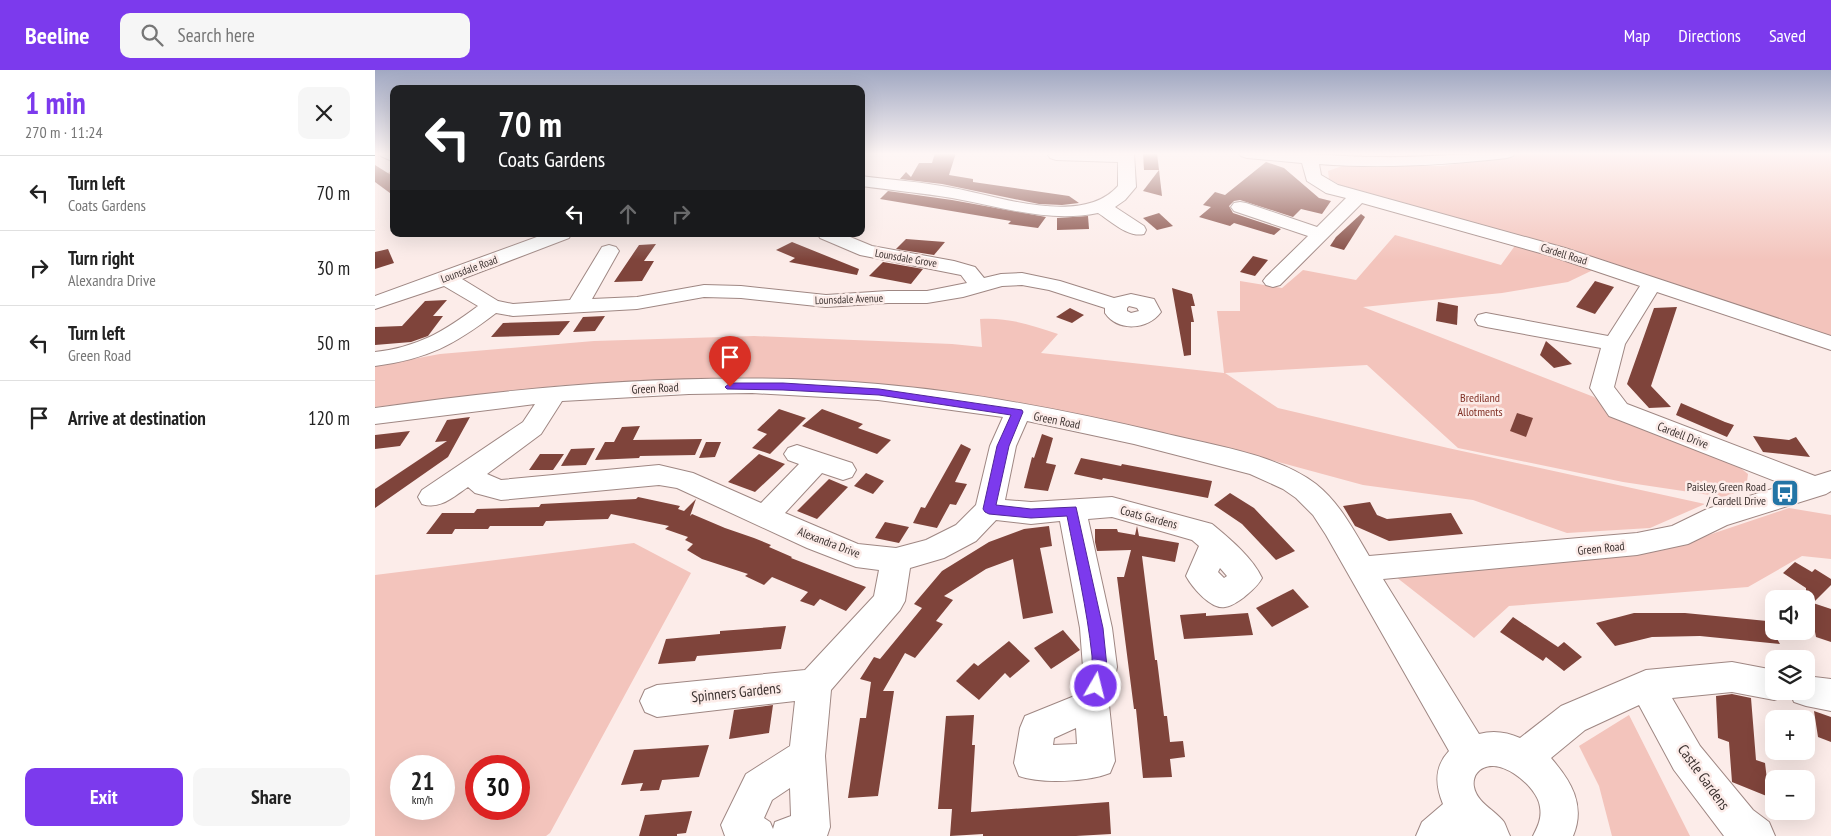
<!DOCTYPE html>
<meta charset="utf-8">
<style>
body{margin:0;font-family:"PT Sans Narrow",sans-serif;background:#f6f6f6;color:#222;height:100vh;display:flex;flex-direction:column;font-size:19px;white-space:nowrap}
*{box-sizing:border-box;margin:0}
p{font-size:16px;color:#767676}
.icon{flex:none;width:28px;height:28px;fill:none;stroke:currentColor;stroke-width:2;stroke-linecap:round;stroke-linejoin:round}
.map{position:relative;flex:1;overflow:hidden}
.sheet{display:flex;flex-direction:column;background:#fff;width:375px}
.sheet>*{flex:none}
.top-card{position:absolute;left:15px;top:15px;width:475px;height:152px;border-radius:10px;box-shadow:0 5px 20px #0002;background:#202124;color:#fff;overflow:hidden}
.buttons{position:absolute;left:1390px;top:520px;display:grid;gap:10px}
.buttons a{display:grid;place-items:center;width:50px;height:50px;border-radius:10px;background:#fff;box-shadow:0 5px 20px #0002;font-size:25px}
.speed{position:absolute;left:15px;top:685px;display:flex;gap:10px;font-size:25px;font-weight:700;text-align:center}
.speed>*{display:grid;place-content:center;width:65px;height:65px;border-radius:50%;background:#fff;box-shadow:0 5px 20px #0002;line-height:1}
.speed small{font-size:12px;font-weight:400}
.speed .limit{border:8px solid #d22;background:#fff;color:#111}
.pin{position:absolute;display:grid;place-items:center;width:42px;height:42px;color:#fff;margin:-51px -21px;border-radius:50% 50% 50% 0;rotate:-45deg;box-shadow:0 0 5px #0007}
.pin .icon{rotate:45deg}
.me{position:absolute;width:55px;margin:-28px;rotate:8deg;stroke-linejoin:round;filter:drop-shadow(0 0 4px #0008)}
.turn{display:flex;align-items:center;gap:18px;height:105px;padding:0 25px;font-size:22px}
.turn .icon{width:65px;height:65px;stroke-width:2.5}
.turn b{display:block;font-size:35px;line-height:42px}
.lanes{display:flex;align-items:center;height:48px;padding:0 25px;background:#0003;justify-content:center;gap:25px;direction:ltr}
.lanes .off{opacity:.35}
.round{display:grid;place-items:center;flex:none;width:52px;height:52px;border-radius:10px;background:#f6f6f6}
.head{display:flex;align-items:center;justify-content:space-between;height:85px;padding:0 25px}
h1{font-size:30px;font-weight:800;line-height:38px;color:#7c3aed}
.cta{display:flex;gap:10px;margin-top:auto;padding:10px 25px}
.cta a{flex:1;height:58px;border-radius:10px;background:#7c3aed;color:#fff;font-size:20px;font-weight:800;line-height:58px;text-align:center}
.cta a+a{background:#f6f6f6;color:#222}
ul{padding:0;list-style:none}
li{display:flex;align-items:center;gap:15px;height:75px;padding:0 25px;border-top:1px solid #e0e0e0}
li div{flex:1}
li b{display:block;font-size:19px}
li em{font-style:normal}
header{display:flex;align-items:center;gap:30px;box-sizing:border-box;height:70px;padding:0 25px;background:#7c3aed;color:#fff}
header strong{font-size:24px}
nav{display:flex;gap:28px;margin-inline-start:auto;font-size:18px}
.search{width:350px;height:45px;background:#f6f6f6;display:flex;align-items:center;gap:12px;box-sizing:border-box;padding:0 18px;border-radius:10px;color:#767676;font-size:19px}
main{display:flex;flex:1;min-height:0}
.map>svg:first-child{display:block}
.green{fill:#f3c4bc;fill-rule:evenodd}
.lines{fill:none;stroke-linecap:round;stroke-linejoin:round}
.stream{stroke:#d79589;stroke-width:4}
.building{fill:#7f443b}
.minor-casing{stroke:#9f8783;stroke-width:2}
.minor{fill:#fff;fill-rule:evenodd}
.route{fill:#7c3aed;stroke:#51269a}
.labels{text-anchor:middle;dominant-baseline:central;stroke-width:5;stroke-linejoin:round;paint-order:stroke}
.far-street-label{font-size:11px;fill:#3d3331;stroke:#fcece9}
.street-label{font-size:12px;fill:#3d3331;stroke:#fcece9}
.park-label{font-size:12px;fill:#813126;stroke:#fcece9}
.poi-label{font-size:12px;fill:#3d3331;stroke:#fcece9;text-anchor:end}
.near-street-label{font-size:15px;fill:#3d3331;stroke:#fcece9}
</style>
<header>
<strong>Beeline</strong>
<div class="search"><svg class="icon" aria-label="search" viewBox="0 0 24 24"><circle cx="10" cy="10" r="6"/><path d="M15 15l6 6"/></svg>Search here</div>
<nav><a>Map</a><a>Directions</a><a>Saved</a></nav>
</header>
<main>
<section class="sheet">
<div class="head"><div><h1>1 min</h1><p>270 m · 11:24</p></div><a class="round"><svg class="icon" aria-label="close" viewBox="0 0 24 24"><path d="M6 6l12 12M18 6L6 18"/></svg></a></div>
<ul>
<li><svg class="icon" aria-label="left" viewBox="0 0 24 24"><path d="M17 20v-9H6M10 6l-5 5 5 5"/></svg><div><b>Turn left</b><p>Coats Gardens</p></div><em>70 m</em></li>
<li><svg class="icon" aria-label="right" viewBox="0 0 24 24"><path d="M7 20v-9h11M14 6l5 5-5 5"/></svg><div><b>Turn right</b><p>Alexandra Drive</p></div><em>30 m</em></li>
<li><svg class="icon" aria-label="left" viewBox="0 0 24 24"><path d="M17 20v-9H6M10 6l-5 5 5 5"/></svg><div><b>Turn left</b><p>Green Road</p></div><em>50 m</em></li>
<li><svg class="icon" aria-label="arrive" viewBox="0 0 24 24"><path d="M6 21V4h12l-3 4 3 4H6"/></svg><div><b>Arrive at destination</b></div><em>120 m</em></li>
</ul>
<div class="cta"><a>Exit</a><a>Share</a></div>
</section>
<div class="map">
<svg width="1456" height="766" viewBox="0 0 1456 766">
<rect width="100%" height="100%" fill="#fcece9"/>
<g class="green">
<path d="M1151,83H1456V266L1222,188L1218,200L1193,212L1127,223L988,237L1219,327L1235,341L1363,396L1373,404L1371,419L1348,427L1248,412L1083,378L992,295L850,303L903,338L1073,378L1330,434L1275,458L1192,463L1098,430L988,415L870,383L518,316L359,307L190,315L0,337V296L65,284L219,271L379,266L577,274L607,277L605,249C632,247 657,255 683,264L666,283L849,303L842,241H865V211L907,218L928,200L981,210L1020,165L1126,195L1147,166L969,117L954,109L953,101L970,95L1068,96Z"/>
<polygon points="1414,438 1456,445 1456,489 1427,486 1373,517 1134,536 1099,568 1021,507 1289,480"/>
<path d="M259,473L316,503L175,763L171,766H0V505ZM69,696V739H26V696ZM144,696V739H101V696Z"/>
<polygon points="1254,645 1315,766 1237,766 1224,716 1204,676"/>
</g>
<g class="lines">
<polyline class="stream" points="0,109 19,103"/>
</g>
<g class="building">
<polygon points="560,83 581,83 574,105 598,109 598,112 694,126 704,133 687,135 664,134 567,114 525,109 531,102 536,107 544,93 557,93"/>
<polygon points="768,83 782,83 784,100 769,100"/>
<polygon points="891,92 909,98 944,128 956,131 947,144 926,139 918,147 865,130 859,131 854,136 858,143 906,159 899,165 859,153 855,156 824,147 836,137 828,135 840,122 850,125"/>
<polygon points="0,95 19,107 19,126 0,112"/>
<polygon points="784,100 787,126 768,121"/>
<polygon points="513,121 577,130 671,147 663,158 633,154 636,151 505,129"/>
<polygon points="784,143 798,156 782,160 768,148"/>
<polygon points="986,144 990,147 969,180 955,176 961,167"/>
<polygon points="713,146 714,159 682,160 682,148"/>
<polygon points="531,169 570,172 559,185 521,179"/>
<polygon points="417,172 484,199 482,205 414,192 420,188 401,180"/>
<polygon points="281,174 269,191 279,191 267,211 239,212 264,175"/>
<polygon points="13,179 19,193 0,199 0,182"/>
<polygon points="878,186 893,190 880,206 865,202"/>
<polygon points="508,192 548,199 536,214 494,206"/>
<polygon points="1220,211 1239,217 1220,244 1201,237"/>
<polygon points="797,218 817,224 820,236 816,236 819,252 816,252 816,285 809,286"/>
<polygon points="72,230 58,246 68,246 53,266 36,272 0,275 0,257 27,256 50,231"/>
<polygon points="1063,232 1083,236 1082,255 1061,251"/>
<polygon points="1302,237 1276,316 1296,337 1274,338 1252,314 1279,238"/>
<polygon points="695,238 709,245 697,253 681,247"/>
<polygon points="230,246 220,261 198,262 208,247"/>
<polygon points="195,251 184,265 116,267 128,253"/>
<polygon points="1171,271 1185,283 1197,294 1179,298 1165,285"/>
<polygon points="1306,333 1350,352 1359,355 1352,367 1301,345"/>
<polygon points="404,339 431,348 395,384 377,378 392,364 382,360"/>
<polygon points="447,339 488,354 483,358 516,370 502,384 427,356"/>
<polygon points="1142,343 1158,348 1151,367 1135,361"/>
<polygon points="95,347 73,387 0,438 0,419 72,371 60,372 72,350"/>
<polygon points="265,356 258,370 327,369 320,385 265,386 264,388 220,390 230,372 239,372 247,357"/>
<polygon points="35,361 25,376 0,379 0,365"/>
<polygon points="667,364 678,368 671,393 681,395 673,421 649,418 657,387 659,388"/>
<polygon points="1378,366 1414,370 1421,367 1435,387 1388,382"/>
<polygon points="331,372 346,372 340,387 324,388"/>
<polygon points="586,374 596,379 580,412 592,414 581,435 575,434 562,458 538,453 546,437 550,438"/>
<polygon points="220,378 211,395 186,396 196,379"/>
<polygon points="165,384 189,384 178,400 154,400"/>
<polygon points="384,384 410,394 380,422 353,412"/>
<polygon points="706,388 746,396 747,394 837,411 833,428 728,408 727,410 699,404"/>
<polygon points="491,403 509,411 498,424 479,416"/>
<polygon points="454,409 473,417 442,449 422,441"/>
<polygon points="855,423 879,438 920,481 901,490 867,454 839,435"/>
<polygon points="263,427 305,436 303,439 309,441 321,429 315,446 317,444 350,458 379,468 396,475 394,477 417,487 416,488 491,517 471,541 445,529 439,536 425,531 433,522 397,507 389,515 370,506 373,504 327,489 312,480 318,474 310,470 313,467 290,459 294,456 236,444 233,449 171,451 168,456 115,456 113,459 80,459 77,464 51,464 67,443 99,443 102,439 164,437 166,434 261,429"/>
<polygon points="995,432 1002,445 1012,449 1076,443 1088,464 1014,471 980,456 968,436"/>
<polygon points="510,452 534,457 524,473 500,468"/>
<polygon points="674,456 677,476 665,478 678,543 648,549 638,489 611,499 569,526 578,530 561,551 568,554 540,588 530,583 508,621 519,621 503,726 473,728 485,648 491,648 496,612 485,609 499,587 505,589 547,538 539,534 567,501 614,472 649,459"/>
<polygon points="762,456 764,466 804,473 800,492 767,486 780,590 782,590 789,646 792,646 795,672 808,671 810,687 795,689 797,707 768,708 761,639 759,639 742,507 749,507 756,480 722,481 720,472 720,459 742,459 743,462 760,465"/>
<polygon points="1420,492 1437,502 1440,499 1456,509 1456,515 1438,533 1456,539 1456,572 1441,567 1435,536 1431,540 1431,518 1408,503"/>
<polygon points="918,519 934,537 897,557 881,538"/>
<polygon points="831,543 831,546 873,543 878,565 809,569 805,545"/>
<polygon points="1259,543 1310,543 1392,551 1405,574 1325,566 1277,567 1240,576 1221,553"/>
<polygon points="1138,547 1183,577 1189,572 1207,587 1189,601 1171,587 1168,591 1125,562"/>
<polygon points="411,556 406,579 322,586 320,591 283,594 291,569 345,564 345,561"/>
<polygon points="688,560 705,580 676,599 659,578"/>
<polygon points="634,571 655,591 635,608 630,603 604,630 581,611 599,593 603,596"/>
<polygon points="1357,624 1376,628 1381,690 1390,693 1394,727 1357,712 1354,672 1343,668 1341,626"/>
<polygon points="398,635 394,663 354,669 359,640"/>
<polygon points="1439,641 1456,647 1456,672 1443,667"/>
<polygon points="599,645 597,675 600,675 596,742 734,732 736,764 701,766 608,766 608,764 575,766 577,739 563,739 571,646"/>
<polygon points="334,675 324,707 287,710 284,720 265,721 268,713 246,715 259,680"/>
<polygon points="317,741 311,763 302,764 302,766 264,766 270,745"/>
</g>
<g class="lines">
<g class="minor-casing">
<g id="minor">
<polygon points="4,83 19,83 19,92 6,86"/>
<path d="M674,83H759L761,117L750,130L740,137L769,156L771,160L769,164C753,168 736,151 723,143C673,153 627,137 577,128C547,123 516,120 486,116V106C517,110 548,112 578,118C623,126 707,157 743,116V92L681,90L675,88L673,85Z"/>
<path d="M864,83C910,80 956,87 1002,87C1048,88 1094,83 1140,83L1138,86L1132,88C1069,95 1007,99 944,94L946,105L963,115L1190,178L1456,266V280L1282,222L1250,274L1239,317L1252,334L1440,406L1456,401V421L1451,424L1352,455L1313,474L1262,485L1008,509L1104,664C1118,660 1132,662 1145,668L1186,636L1271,600L1357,592L1399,600V621H1413L1411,626L1399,630L1357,622L1297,628L1325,676L1378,740L1394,752L1400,766H1349L1299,700L1264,635L1210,660L1176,688C1196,711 1211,735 1198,766H1158C1163,756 1167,748 1165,737C1163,716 1120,681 1102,703C1099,706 1098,713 1099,717C1102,733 1120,740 1129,752C1131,756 1133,762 1135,766H1041L1047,752L1068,734C1060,715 1059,697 1074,681L951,465L938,445L921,428L908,419L875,404L759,374L652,351L641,376L630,430L656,432L737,427L837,454C855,469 877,487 887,508C882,517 876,521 868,528C862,532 857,536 850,537C836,540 817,517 811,506L824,476L817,470L737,447L713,449L737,558L742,597L734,635L740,691L735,703C713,712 666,714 644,706L639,693L645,658L650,646L702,625L708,597L705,558L685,451L656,454L621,450L601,471L569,488L535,498L530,531L525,540L456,620L450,686L455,757L452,766H350L346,755L371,704L415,676L420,631L282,647L270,642L265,631L270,620L282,615L430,600L499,526L504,500L481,497L432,478L302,418L284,415L126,430L100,423L93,417C78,427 65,440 47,434L43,427L47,420L148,352L160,334L0,354V338C167,314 335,300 503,314C599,322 694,341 788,363C836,375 902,384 941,414C965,433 979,461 994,486L1262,463L1297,456L1332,439L1410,415L1234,346L1215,318L1226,278L1111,257L1103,255L1100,250L1103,245L1111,243L1233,266L1265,216L1176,186L987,133L905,215L898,217L891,215L888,211L891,207L933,166L859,141L856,137L859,133L865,132L871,133L942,157L971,128L951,123L932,111L927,93L872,88L866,86ZM377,323L503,330L628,347L615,376L601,435L581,455L551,470L521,478L483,474L410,443L447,403L468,410L477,407L481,400L477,393L422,375L413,378L409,384L413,390L424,394L386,433L318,403L284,395L126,410L112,404L166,364L187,331L314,324ZM845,498L852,506L849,508L843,502ZM701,658L702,674L678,675L679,668ZM415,718L416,746L400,752L398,759L395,752L389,748L397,730Z"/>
<path d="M170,164H196L194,168L87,209L123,231L138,234L195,230L227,177L234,175L241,177L244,181L217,229L262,227L329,215L366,216L451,225L513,221H552L592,213L586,205L485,185L445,168L443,164H468L497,176L579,191L600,197L609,208L626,204L647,203L685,211L739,228L756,224L779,229L786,242C773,260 743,262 730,243V238L674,220L647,215L627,216L588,227L552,233H513L451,237L366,228L329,227L262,239L138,246L121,243C79,275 53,289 0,296V282C43,277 68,262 103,236L69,216L0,239V226ZM754,236L762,238L764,241L756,243L752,241V238Z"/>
<polygon points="1431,606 1456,609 1456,641 1431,636 1419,632 1414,621 1431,621"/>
</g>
</g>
<use href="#minor" class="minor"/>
</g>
<linearGradient id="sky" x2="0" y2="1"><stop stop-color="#a1a8c2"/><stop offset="0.44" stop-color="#fef6f5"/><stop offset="1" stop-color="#fef6f5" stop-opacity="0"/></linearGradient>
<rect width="1456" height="190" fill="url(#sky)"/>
<path class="route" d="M355,313H408L504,319L647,340L648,342L634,376L621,435L656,439L701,437L728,558L732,597L726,620L721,622L716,620C712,611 718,597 717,586C712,539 701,492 692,446L656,448L614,444L610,442L608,439L622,376L636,345L504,325L408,320L352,319L350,317Z"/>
<defs>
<g id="bus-square" transform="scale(1.4375)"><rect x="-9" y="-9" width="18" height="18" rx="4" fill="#2475a6" stroke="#fcece9"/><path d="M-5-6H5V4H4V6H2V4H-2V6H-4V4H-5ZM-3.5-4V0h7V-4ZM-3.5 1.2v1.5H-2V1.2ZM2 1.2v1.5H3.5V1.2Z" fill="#fff"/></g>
</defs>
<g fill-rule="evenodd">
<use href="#bus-square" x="1410" y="423"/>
</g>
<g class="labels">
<g class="far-street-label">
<text transform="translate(1189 184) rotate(17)">Cardell Road</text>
<text transform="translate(531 188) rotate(10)">Lounsdale Grove</text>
<text transform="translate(94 199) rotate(-20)">Lounsdale Road</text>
<text transform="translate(474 229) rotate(-2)">Lounsdale Avenue</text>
</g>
<g class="street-label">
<text transform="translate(280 318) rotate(-3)">Green Road</text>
<text transform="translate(682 350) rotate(11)">Green Road</text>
<text transform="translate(1308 365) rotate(21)">Cardell Drive</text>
<text transform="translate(774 447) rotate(15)">Coats Gardens</text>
<text transform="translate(454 472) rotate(21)">Alexandra Drive</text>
<text transform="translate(1226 478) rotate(-6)">Green Road</text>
</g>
<g class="park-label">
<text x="1105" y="327">Brediland<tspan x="1105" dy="14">Allotments</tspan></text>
</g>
<g class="poi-label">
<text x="1391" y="416">Paisley, Green Road<tspan x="1391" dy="14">/ Cardell Drive</tspan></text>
</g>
<g class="near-street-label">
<text transform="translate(361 622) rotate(-6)">Spinners Gardens</text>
<text transform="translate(1329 707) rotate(54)">Castle Gardens</text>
</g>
</g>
</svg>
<div class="buttons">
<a><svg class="icon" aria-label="sound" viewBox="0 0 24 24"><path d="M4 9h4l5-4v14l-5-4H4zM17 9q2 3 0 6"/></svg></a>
<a><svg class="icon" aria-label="layers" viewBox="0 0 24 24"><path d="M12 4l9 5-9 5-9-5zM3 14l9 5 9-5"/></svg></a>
<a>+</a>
<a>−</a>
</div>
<div class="speed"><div>21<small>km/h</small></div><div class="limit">30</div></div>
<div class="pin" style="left:355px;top:317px;background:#d93025"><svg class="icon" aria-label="arrive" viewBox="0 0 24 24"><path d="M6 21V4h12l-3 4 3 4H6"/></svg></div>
<svg class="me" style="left:721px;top:616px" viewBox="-20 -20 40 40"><circle r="17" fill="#7c3aed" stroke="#fff" stroke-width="3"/><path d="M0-11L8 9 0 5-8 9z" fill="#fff"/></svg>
<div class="top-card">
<div class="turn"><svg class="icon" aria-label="left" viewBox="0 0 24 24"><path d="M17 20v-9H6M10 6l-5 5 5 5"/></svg><div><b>70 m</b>Coats Gardens</div></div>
<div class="lanes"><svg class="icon" aria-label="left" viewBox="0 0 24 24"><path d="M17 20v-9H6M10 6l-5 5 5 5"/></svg><svg class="icon off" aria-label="ahead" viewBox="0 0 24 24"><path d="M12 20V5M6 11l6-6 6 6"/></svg><svg class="icon off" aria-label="right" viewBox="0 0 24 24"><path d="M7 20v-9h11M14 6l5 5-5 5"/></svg></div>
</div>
</div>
</main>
